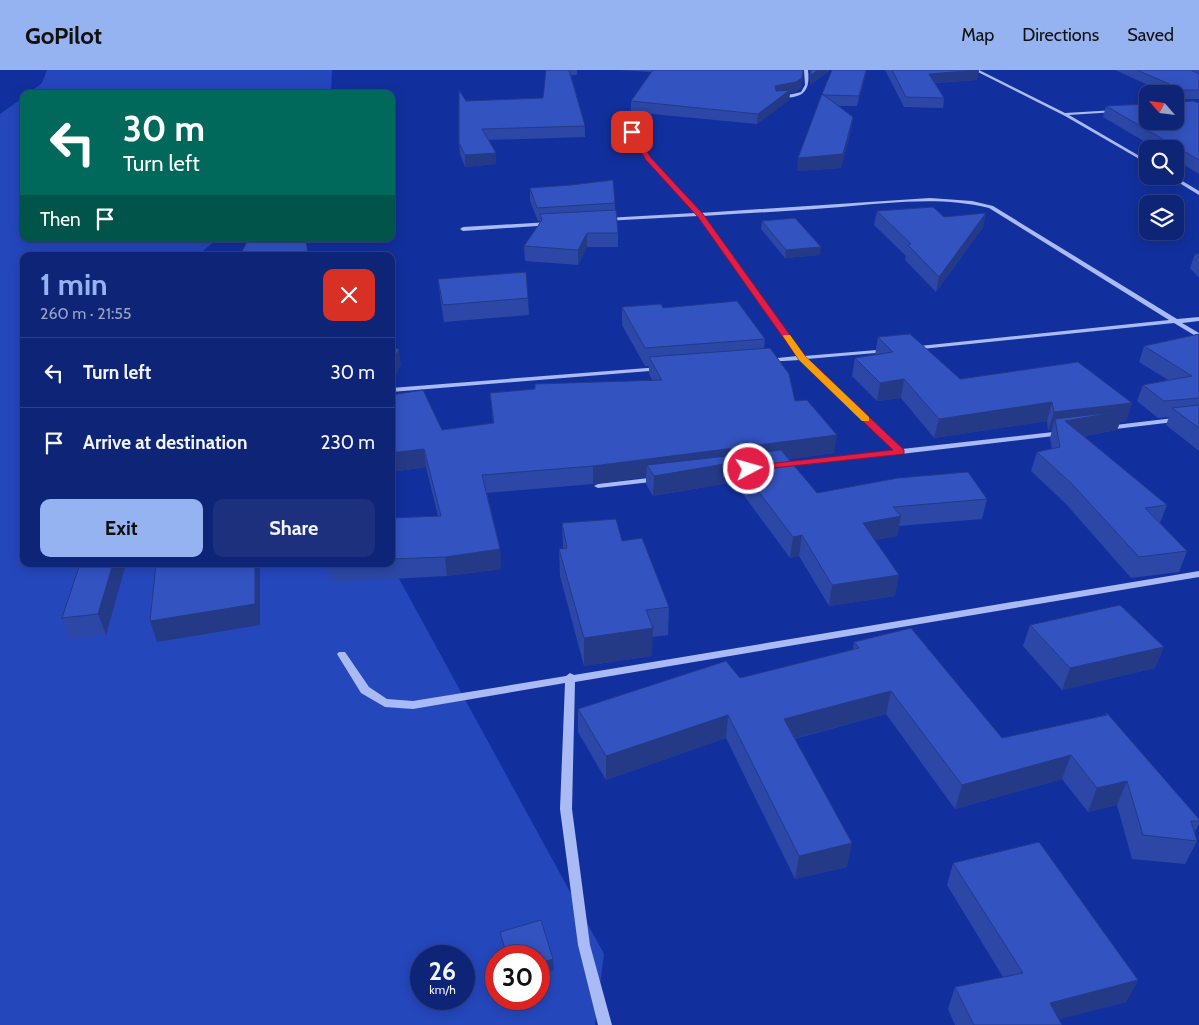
<!DOCTYPE html>
<meta charset="utf-8">
<style>
body{margin:0;font-family:Cabin,sans-serif;background:#1c307e;color:#f1f3f6;height:100vh;display:flex;flex-direction:column;font-size:19px;white-space:nowrap}
*{box-sizing:border-box;margin:0}
p{font-size:16px;color:#9ba4c5}
.icon{flex:none;width:28px;height:28px;fill:none;stroke:currentColor;stroke-width:2;stroke-linecap:round;stroke-linejoin:round}
.map{position:relative;flex:1;overflow:hidden}
.details{position:absolute;left:20px;top:182px;width:375px;height:315px;display:flex;flex-direction:column;background:#0e2476;border-radius:10px;box-shadow:0 2px 12px #0003,0 0 0 1px #2e4188}
.details>*{flex:none}
.top-card{position:absolute;left:20px;top:20px;width:375px;height:152px;border-radius:10px;box-shadow:0 2px 12px #0003,0 0 0 1px #2e4188;background:#00695c;color:#fff;overflow:hidden}
.needle{width:32px;rotate:298deg}
.buttons{position:absolute;left:1139px;top:15px;display:grid;gap:10px}
.buttons a{display:grid;place-items:center;width:45px;height:45px;border-radius:10px;background:#0e2476;box-shadow:0 2px 12px #0003,0 0 0 1px #2e4188;font-size:25px}
.speed{position:absolute;left:410px;top:875px;display:flex;gap:10px;font-size:25px;font-weight:700;text-align:center}
.speed>*{display:grid;place-content:center;width:65px;height:65px;border-radius:50%;background:#0e2476;box-shadow:0 2px 12px #0003,0 0 0 1px #2e4188;line-height:1}
.speed small{font-size:12px;font-weight:400}
.speed .limit{border:8px solid #d22;background:#fff;color:#111}
.pin{position:absolute;display:grid;place-items:center;width:42px;height:42px;color:#fff;margin:-21px;border-radius:10px;box-shadow:0 2px 8px #0006}
.me{position:absolute;width:55px;margin:-28px;rotate:84deg;stroke-linejoin:round;filter:drop-shadow(0 0 4px #0008)}
.turn{display:flex;align-items:center;gap:18px;height:105px;padding:0 20px;font-size:22px}
.turn .icon{width:65px;height:65px;stroke-width:2.5}
.turn b{display:block;font-size:35px;line-height:42px}
.then{display:flex;align-items:center;height:48px;padding:0 20px;background:#0003;gap:10px;font-size:19px}
.round{display:grid;place-items:center;flex:none;width:52px;height:52px;border-radius:10px;background:#1c307e}
.headline{display:flex;align-items:center;justify-content:space-between;height:85px;padding:0 20px}
h1{font-size:30px;font-weight:700;line-height:38px;color:#95b2f1}
.action{display:flex;gap:10px;margin-top:auto;padding:10px 20px}
.action a{flex:1;height:58px;border-radius:10px;background:#95b2f1;color:#111;font-size:20px;font-weight:700;line-height:58px;text-align:center}
.action a+a{background:#1c307e;color:#f1f3f6}
ul{padding:0;list-style:none}
li{display:flex;align-items:center;gap:15px;height:70px;padding:0 20px;border-top:1px solid #2e4188}
li div{flex:1}
li b{display:block;font-size:19px}
li em{font-style:normal}
header{display:flex;align-items:center;gap:30px;box-sizing:border-box;height:70px;padding:0 25px;background:#95b2f1;color:#111}
header strong{font-size:24px}
nav{display:flex;gap:28px;margin-inline-start:auto;font-size:18px}
.map>svg:first-child{display:block}
.green{fill:#2547bc;fill-rule:evenodd}
.lines{fill:none;stroke-linecap:round;stroke-linejoin:round}
.minor{fill:#a9baf4;fill-rule:evenodd}
.wall{fill:#2c47a6}
.shaded-wall{fill:#243a87}
.building{fill:#3353c1;stroke:#243a87}
.route{fill:#e11d48;stroke:#92132f}
.slow{fill:#f59e0b}
</style>
<header>
<strong>GoPilot</strong>
<nav><a>Map</a><a>Directions</a><a>Saved</a></nav>
</header>
<div class="map">
<svg width="1199" height="955" viewBox="0 0 1199 955">
<rect width="100%" height="100%" fill="#12309d"/>
<g class="green">
<polygon points="47,0 332,0 331,24 28,24 42,13"/>
<path d="M24,27V169H217L197,186H24V494H391L604,884L595,955H0V44ZM421,886H464V929H421ZM496,886H539V929H496Z"/>
</g>
<g class="lines">
<g class="minor">
<path d="M804,0H808C811,25 800,28 778,28V26L793,24L801,22L805,15Z"/>
<polygon points="974,0 979,0 1065,43 1116,40 1115,42 1069,45 1148,91 1148,94 1065,46"/>
<path d="M622,48H624L651,88L700,143L930,128L972,131L993,136L1177,249L1199,247V251L1182,253L1199,263V268L1174,253L912,280L910,279V277L1169,250L989,138C940,126 890,133 841,137C795,141 749,143 703,146L804,286L889,279V281L887,282L807,289L902,379L1062,361L1066,363L1062,365L901,384L779,397L778,395L782,393L894,380L800,290L766,292L765,291L768,289L797,286L698,146L604,151V149L606,148L695,143L647,90Z"/>
<polygon points="1168,106 1174,106 1199,121 1199,125"/>
<polygon points="550,152 552,153 552,155 463,161 460,159 463,157"/>
<polygon points="660,297 662,298 662,300 391,322 391,318"/>
<polygon points="1199,345 1199,349 1107,360 1103,358 1107,356"/>
<polygon points="657,407 660,407 661,409 660,411 598,418 594,416 598,414"/>
<polygon points="1199,501 1199,507 575,612 572,739 590,875 612,955 598,955 578,875 560,739 565,613 413,639 385,637 361,623 337,584 339,582 345,582 369,617 387,629 413,631 566,606 570,603 574,605"/>
</g>
</g>
<g class="wall">
<polygon points="546,0 577,0 577,5 571,5 585,56 585,67 488,70 496,94 465,97 460,84 459,73 466,31 543,28"/>
<polygon points="618,0 804,0 801,18 795,22 790,23 789,30 757,54 631,42 631,31 651,2"/>
<polygon points="810,0 830,0 810,15"/>
<polygon points="832,0 867,0 857,36 838,36 853,47 851,60 841,98 797,101 822,24"/>
<polygon points="885,0 979,0 977,10 935,13 944,28 943,38 904,37"/>
<polygon points="1115,0 1199,0 1199,29 1180,29 1175,27 1175,24 1168,24"/>
<polygon points="1199,33 1199,104 1175,89 1175,79 1157,79 1103,47 1106,36"/>
<polygon points="530,118 615,133 615,140 618,163 618,177 587,177 578,195 525,191 524,176 540,153 540,151 538,151 530,131"/>
<polygon points="877,141 944,147 983,157 936,222 905,190 906,186 874,155"/>
<polygon points="762,151 820,185 785,188 761,159"/>
<polygon points="1195,184 1199,184 1199,208 1190,198"/>
<polygon points="438,209 528,228 529,245 444,252 440,226"/>
<polygon points="622,237 663,238 765,269 764,278 795,331 834,383 789,389 817,423 987,429 982,449 899,456 897,466 875,470 895,526 829,536 799,486 790,488 734,412 653,426 646,414 646,407 593,414 487,423 500,479 501,499 447,506 331,512 327,494 391,494 391,448 438,446 426,397 391,402 442,360 493,353 490,323 652,310 649,304 649,296 645,296 622,255"/>
<polygon points="1199,264 1199,381 1166,355 1169,347 1158,348 1137,331 1143,315 1168,310 1139,292 1144,276"/>
<polygon points="878,267 960,309 1132,333 1126,351 1120,352 1117,360 1084,366 1167,435 1160,453 1187,481 1179,502 1131,508 1066,434 1031,401 1037,382 1052,379 1050,368 1052,360 1048,360 1047,351 934,368 901,328 877,331 852,306 855,288 875,285"/>
<polygon points="562,453 622,471 669,537 668,565 652,567 652,586 584,596 560,506 559,479 563,478"/>
<polygon points="126,494 106,565 70,569 62,548"/>
<polygon points="1030,555 1155,598 1062,620 1023,576"/>
<polygon points="854,572 1002,668 1105,645 1106,642 1199,749 1199,754 1194,763 1197,771 1185,794 1132,789 1117,735 1088,742 1062,709 955,739 886,644 794,669 847,797 795,809 726,668 606,710 578,662 578,639 740,608 853,580"/>
<polygon points="953,793 1138,910 1126,932 1059,949 1062,955 955,955 948,939 955,917 1003,907 947,815"/>
<polygon points="541,850 553,889 554,900 539,905 539,886 505,886 501,873 500,862"/>
</g>
<g class="shaded-wall">
<polygon points="804,0 801,18 795,22 790,23 789,30 757,54 758,44 774,26 775,16"/>
<polygon points="818,0 829,0 810,15 811,5"/>
<polygon points="866,0 867,0 857,36 859,26"/>
<polygon points="979,0 977,10 928,13 929,4"/>
<polygon points="853,47 851,60 841,98 797,101 798,88"/>
<polygon points="496,83 496,94 465,97 465,85"/>
<polygon points="986,143 983,157 936,222 939,207"/>
<polygon points="587,163 587,177 578,195 578,180"/>
<polygon points="821,177 820,185 785,188 786,180"/>
<polygon points="399,279 401,295 391,316 391,295"/>
<polygon points="904,309 901,328 877,331 880,313"/>
<polygon points="1052,332 1047,351 934,368 939,349"/>
<polygon points="1132,333 1126,351 1120,352 1117,360 1060,370 1055,349 1052,360 1048,360 1054,342"/>
<polygon points="837,365 834,383 738,395 736,392 734,412 653,426 654,406 647,395 646,407 593,414 593,396"/>
<polygon points="424,379 426,397 391,402 391,383"/>
<polygon points="901,446 897,466 859,473 863,453"/>
<polygon points="802,465 799,486 790,488 793,467"/>
<polygon points="500,479 501,499 447,506 445,487"/>
<polygon points="113,494 126,494 106,565 98,544"/>
<polygon points="255,494 258,494 260,499 260,555 157,572 150,551"/>
<polygon points="899,505 895,526 829,536 832,515"/>
<polygon points="653,558 652,586 584,596 584,568"/>
<polygon points="1164,577 1155,598 1062,620 1070,598"/>
<polygon points="891,621 886,644 780,672 784,649"/>
<polygon points="728,645 726,668 606,710 606,686"/>
<polygon points="1071,685 1062,709 955,739 962,715"/>
<polygon points="1127,711 1117,735 1088,742 1097,718"/>
<polygon points="852,773 847,797 795,809 799,786"/>
<polygon points="553,889 554,900 539,905 539,893"/>
<polygon points="1138,910 1126,932 1040,954 1050,933"/>
</g>
<g class="building">
<polygon points="546,0 569,0 585,56 482,59 496,83 465,85 459,73 459,20 466,31 543,28"/>
<polygon points="653,0 803,0 802,8 796,12 775,16 776,21 790,20 758,44 631,31"/>
<polygon points="811,0 818,0 811,5"/>
<polygon points="832,0 866,0 859,26 824,25 822,24"/>
<polygon points="892,0 979,0 929,4 944,28 906,27"/>
<polygon points="1137,0 1191,0 1199,4 1199,20 1183,20"/>
<polygon points="822,24 853,47 843,84 798,88"/>
<polygon points="1193,31 1199,33 1199,90 1106,36 1148,34 1148,51 1175,51 1175,32"/>
<polygon points="613,110 615,133 537,138 530,118 571,115"/>
<polygon points="933,137 944,147 986,143 939,207 908,175 911,174 877,141"/>
<polygon points="616,140 618,163 587,163 578,180 524,176 542,150 540,144"/>
<polygon points="795,148 821,177 786,180 762,151"/>
<polygon points="248,169 306,169 308,186 240,186"/>
<polygon points="1195,184 1199,184 1199,188"/>
<polygon points="526,202 528,228 443,235 438,209"/>
<polygon points="737,231 765,269 645,278 622,237 661,234 663,238"/>
<polygon points="910,264 960,309 1078,292 1132,333 1054,342 1052,332 939,349 904,309 880,313 855,288 893,282 878,267"/>
<polygon points="1199,264 1199,328 1164,331 1143,315 1192,306 1144,276"/>
<polygon points="391,278 399,279 391,295"/>
<polygon points="770,278 789,304 795,331 807,330 837,365 593,396 482,405 500,479 445,487 391,489 391,448 441,446 424,379 391,383 391,325 423,320 442,360 494,353 490,323 535,319 535,314 662,310 649,287"/>
<polygon points="1199,335 1199,358 1172,338"/>
<polygon points="1123,341 1065,351 1167,435 1145,438 1187,481 1139,487 1072,414 1037,382 1060,377 1055,349"/>
<polygon points="781,380 817,423 898,408 968,402 987,429 893,437 901,446 863,453 899,505 832,515 802,465 793,467 736,392 654,406 647,395"/>
<polygon points="616,449 622,471 642,468 669,537 646,540 653,558 584,568 559,479 567,478 562,453"/>
<polygon points="80,494 113,494 98,544 62,548"/>
<polygon points="156,494 255,494 255,534 150,551"/>
<polygon points="1120,535 1164,577 1070,598 1030,555"/>
<polygon points="911,558 1002,668 1107,645 1106,642 1199,749 1199,751 1191,751 1197,771 1143,765 1127,711 1097,718 1071,685 962,715 891,621 784,649 852,773 799,786 728,645 606,686 578,639 726,591 740,608 859,578 854,572"/>
<polygon points="1039,772 1138,910 1050,933 1062,955 974,955 955,917 1023,903 953,793"/>
<polygon points="541,850 553,889 539,893 539,886 507,886 500,862"/>
</g>
<polygon class="route" points="629,61 634,61 651,88 703,144 805,286 904,380 904,384 745,401 745,397 749,396 893,380 799,290 698,147 646,90"/>
<polygon class="slow" points="784,265 790,265 805,286 869,347 869,351 862,351 799,290 783,266"/>
</svg>
<div class="buttons">
<a><svg class="needle" viewBox="-14 -14 28 28"><path d="M0-13l5 13h-10z" fill="#e53935"/><path d="M0 13l5-13h-10z" fill="#9ba4c5"/></svg></a>
<a><svg class="icon" aria-label="search" viewBox="0 0 24 24"><circle cx="10" cy="10" r="6"/><path d="M15 15l6 6"/></svg></a>
<a><svg class="icon" aria-label="layers" viewBox="0 0 24 24"><path d="M12 4l9 5-9 5-9-5zM3 14l9 5 9-5"/></svg></a>
</div>
<div class="speed"><div>26<small>km/h</small></div><div class="limit">30</div></div>
<div class="pin" style="left:632px;top:62px;background:#d93025"><svg class="icon" aria-label="arrive" viewBox="0 0 24 24"><path d="M6 21V4h12l-3 4 3 4H6"/></svg></div>
<svg class="me" style="left:749px;top:399px" viewBox="-20 -20 40 40"><circle r="17" fill="#e11d48" stroke="#fff" stroke-width="3"/><path d="M0-11L8 9 0 5-8 9z" fill="#fff"/></svg>
<div class="top-card">
<div class="turn"><svg class="icon" aria-label="left" viewBox="0 0 24 24"><path d="M17 20v-9H6M10 6l-5 5 5 5"/></svg><div><b>30 m</b>Turn left</div></div>
<div class="then">Then<svg class="icon" aria-label="arrive" viewBox="0 0 24 24"><path d="M6 21V4h12l-3 4 3 4H6"/></svg></div>
</div>
<section class="details">
<div class="headline"><div><h1>1 min</h1><p>260 m · 21:55</p></div><a class="round" style="background:#d93025;color:#fff"><svg class="icon" aria-label="close" viewBox="0 0 24 24"><path d="M6 6l12 12M18 6L6 18"/></svg></a></div>
<ul>
<li><svg class="icon" aria-label="left" viewBox="0 0 24 24"><path d="M17 20v-9H6M10 6l-5 5 5 5"/></svg><div><b>Turn left</b></div><em>30 m</em></li>
<li><svg class="icon" aria-label="arrive" viewBox="0 0 24 24"><path d="M6 21V4h12l-3 4 3 4H6"/></svg><div><b>Arrive at destination</b></div><em>230 m</em></li>
</ul>
<div class="action"><a>Exit</a><a>Share</a></div>
</section>
</div>
